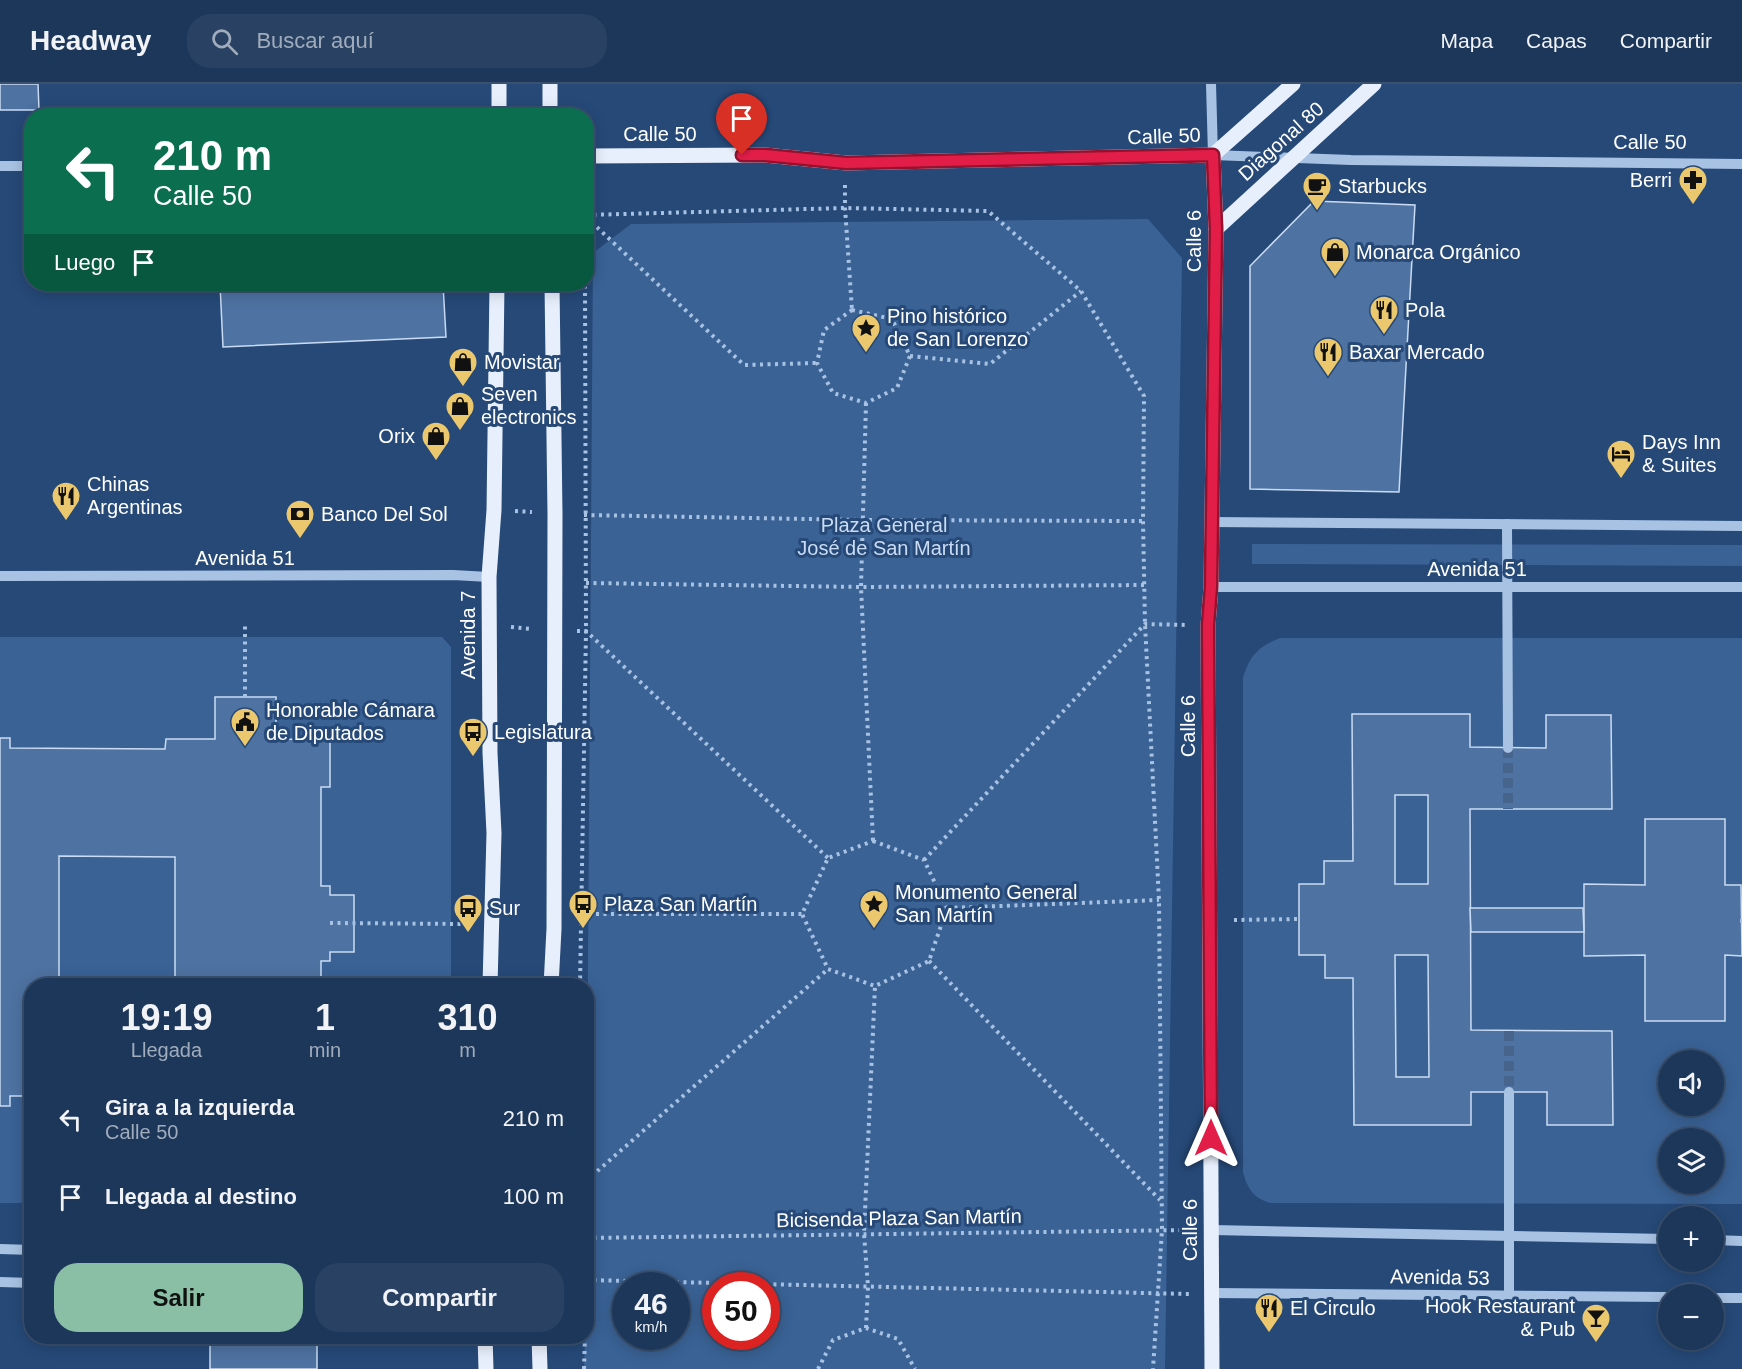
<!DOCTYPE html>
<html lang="es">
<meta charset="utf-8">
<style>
body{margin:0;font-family:Arial,sans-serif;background:#294263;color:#f1f3f6;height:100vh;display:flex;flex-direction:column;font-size:22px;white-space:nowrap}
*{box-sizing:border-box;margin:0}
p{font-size:20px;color:#a0acbb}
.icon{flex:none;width:33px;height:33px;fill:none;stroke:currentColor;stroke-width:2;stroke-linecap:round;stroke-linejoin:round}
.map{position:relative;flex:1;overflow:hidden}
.sheet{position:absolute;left:24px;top:894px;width:570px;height:366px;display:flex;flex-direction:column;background:#1c375a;border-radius:24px;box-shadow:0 3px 15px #0003,0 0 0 2px #3a5170}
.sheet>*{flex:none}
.top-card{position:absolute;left:24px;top:24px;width:570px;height:183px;border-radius:24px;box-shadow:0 3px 15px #0003,0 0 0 2px #3a5170;background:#0b6e4f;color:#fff;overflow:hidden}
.buttons{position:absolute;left:1658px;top:966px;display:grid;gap:12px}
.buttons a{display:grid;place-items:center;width:66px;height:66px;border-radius:50%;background:#1c375a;box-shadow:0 3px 15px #0003,0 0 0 2px #3a5170;font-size:30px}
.speed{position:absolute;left:612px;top:1188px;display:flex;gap:12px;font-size:30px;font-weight:700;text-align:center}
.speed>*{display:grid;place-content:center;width:78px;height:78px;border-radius:50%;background:#1c375a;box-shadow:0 3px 15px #0003,0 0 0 2px #3a5170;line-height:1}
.speed small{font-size:15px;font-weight:400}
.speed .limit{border:9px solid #d22;background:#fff;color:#111}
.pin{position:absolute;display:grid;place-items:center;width:51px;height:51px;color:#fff;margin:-62px -26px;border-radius:50% 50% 50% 0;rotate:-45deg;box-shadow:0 0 6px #0007}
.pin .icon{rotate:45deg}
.me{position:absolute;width:66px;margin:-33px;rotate:0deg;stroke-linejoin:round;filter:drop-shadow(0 0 4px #0008)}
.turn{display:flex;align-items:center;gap:21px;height:126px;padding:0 30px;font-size:27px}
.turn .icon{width:78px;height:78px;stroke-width:2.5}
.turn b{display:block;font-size:42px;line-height:51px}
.then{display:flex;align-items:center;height:57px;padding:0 30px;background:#0003;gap:12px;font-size:22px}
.eta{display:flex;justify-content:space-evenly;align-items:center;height:102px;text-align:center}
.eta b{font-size:36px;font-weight:600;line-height:42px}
.primary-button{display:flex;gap:12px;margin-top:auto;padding:12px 30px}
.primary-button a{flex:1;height:69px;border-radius:24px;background:#8abfa5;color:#111;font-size:24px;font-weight:600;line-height:69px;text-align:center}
.primary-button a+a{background:#294263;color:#f1f3f6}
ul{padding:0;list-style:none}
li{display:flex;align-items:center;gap:18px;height:78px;padding:0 30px}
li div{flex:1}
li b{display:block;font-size:22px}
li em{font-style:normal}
header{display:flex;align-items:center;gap:36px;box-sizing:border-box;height:84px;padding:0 30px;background:#1c375a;border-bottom:2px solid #3a5170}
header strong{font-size:28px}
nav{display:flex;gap:33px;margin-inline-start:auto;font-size:21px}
.search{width:420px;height:54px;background:#294263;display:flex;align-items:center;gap:15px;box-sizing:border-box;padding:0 21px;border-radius:24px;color:#a0acbb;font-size:22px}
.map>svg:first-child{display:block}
.green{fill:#3a6295;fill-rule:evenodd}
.building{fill:#4e72a1;stroke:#cadcf3;stroke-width:1.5;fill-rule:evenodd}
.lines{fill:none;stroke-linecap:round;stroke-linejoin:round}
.minor-tunnel{stroke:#47648c;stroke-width:10;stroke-dasharray:10 5;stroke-linecap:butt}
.path{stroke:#a8c2e3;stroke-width:4;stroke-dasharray:3 4.5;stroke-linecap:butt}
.minor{stroke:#a8c2e3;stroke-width:10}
.major{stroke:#e7effc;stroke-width:15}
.route-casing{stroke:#92132f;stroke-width:15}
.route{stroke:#e11d48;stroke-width:10}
.labels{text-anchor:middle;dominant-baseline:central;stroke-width:6;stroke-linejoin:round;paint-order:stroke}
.street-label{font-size:20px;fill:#fff;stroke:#264978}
.poi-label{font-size:20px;fill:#fff;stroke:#264978;text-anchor:start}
.park-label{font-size:20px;fill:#cadcf3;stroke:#264978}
</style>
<header>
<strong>Headway</strong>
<div class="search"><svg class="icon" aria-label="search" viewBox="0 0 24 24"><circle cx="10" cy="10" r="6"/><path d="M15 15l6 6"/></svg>Buscar aquí</div>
<nav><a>Mapa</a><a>Capas</a><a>Compartir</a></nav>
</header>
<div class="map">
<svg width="1742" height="1285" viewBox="0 0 1742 1285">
<rect width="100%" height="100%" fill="#264978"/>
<g class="green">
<path d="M1148,135L1182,174L1165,1285H584L585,1253L586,1252L587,1016L593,169L631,140ZM626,1202H676V1252H626ZM716,1202H766V1252H716Z"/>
<polygon points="1252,460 1742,461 1742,482 1252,480"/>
<polygon points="0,553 442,553 451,563 451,901 32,902 31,1119 0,1119"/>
<path d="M1280,554H1742V1120L1271,1119C1254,1115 1247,1104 1243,1088V594C1250,571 1258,563 1280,554ZM1668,976H1713V1022H1668ZM1668,1054H1713V1100H1668Z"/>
</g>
<g class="building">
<polygon points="0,0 38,0 39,26 0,26"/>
<polygon points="1314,117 1415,121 1399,408 1250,405 1250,182"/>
<polygon points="220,200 443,200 446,253 223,263"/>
<polygon points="215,613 276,613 276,655 330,656 330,703 321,703 321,802 330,802 330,811 354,811 354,868 330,868 330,877 321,877 321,902 175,902 175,773 59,772 59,902 32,902 32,1012 10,1012 10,1022 0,1022 0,654 10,654 10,664 165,665 166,655 215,655"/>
<path d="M1352,630H1470V663L1546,664V631H1611L1612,725H1470L1471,946L1612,947L1613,1041H1547V1008H1471V1041H1354L1353,894H1325V871H1299V800H1324V777H1353ZM1395,711H1428V800H1395ZM1395,871H1428L1429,993H1396Z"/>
<polygon points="1645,735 1725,735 1725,801 1741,801 1742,872 1725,871 1725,937 1645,937 1645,871 1584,872 1584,800 1645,801"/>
<polygon points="1470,824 1583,824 1584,848 1471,848"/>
<rect x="210" y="1252" width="107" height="33"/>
</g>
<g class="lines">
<g class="minor-tunnel">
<polyline points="1508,664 1508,725"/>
<polyline points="1509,947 1509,1008"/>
</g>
<g class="path">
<polyline points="845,101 845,124 852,226"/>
<polyline points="586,131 845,124 988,127 1081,207 1144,312 1143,437 1145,540 1159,816 1162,1146 1153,1285"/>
<polyline points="586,133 744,281 817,279"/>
<polygon points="852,226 892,235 910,272 897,304 866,319 833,309 817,279 824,246"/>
<polyline points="910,272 990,280 1081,207"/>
<polyline points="866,319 861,503 873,757"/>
<polyline points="515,427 532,428"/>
<polyline points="584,431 863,436 1143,437"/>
<polyline points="586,499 861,503 1144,501"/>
<polyline points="511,543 531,545"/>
<polyline points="577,547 586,547 828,774"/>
<polyline points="245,613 245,541"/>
<polygon points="873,757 924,776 947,824 929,877 875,902 828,885 802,830 828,774"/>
<polyline points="924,776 1145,540 1187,541"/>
<polyline points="947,824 1159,816"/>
<polyline points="581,830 802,830"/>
<polyline points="1234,836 1300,835"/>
<polyline points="1740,837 1742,837"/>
<polyline points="330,839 462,840"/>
<polyline points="929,877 1160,1116"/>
<polyline points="580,902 586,547 585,200"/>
<polyline points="586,1097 828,885"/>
<polyline points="586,1154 1190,1146"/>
<polyline points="586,1196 1189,1210"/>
<polyline points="866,1244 868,1202 864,1150 875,902"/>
<polyline points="584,1285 585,1252"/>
<polyline points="818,1285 833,1256 866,1244 898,1255 915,1285"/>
</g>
<g class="minor">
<polyline points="1211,0 1213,71 1351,76 1742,80"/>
<polyline points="0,82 32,82"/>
<polyline points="1212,438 1742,442"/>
<polyline points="1507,440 1508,664"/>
<polyline points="0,492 453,491 489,493"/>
<polyline points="1211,503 1742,503"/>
<polyline points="1509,1008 1509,1212"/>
<polyline points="1212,1146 1668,1155"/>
<polyline points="1713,1156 1742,1157"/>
<polyline points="0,1165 32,1166"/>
<polyline points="0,1198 32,1199"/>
<polyline points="1211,1209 1668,1213"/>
<polyline points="1713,1214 1742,1214"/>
</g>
<g class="major">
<polyline points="499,0 499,32"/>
<polyline points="550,0 550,32"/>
<polyline points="1213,71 1293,0"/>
<polyline points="586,72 765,71 846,79 1213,71"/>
<polyline points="1216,145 1374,0"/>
<polyline points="490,902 494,749 490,669 489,493 494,426 497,200"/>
<polyline points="551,902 554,845 555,430 552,200"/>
<polyline points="485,1252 486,1285"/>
<polyline points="539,1252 540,1285"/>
<polyline points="1212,1285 1208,541 1211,503 1216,145 1213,71"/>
</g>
</g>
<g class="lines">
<g class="route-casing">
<polyline id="route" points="742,71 765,71 846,79 1213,71 1216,145 1211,503 1208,541 1211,1054"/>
</g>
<use href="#route" class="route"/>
</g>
<defs>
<g id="pharmacy-pin" transform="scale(1.5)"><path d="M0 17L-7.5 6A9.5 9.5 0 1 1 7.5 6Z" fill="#ebc86d" stroke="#264978"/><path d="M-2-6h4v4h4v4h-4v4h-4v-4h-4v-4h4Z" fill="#111"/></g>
<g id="cafe-pin" transform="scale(1.5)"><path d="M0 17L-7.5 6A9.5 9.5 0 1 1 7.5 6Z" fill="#ebc86d" stroke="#264978"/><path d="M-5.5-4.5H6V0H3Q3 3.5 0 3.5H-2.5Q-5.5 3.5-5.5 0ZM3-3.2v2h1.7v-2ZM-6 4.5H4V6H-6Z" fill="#111"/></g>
<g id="shop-pin" transform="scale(1.5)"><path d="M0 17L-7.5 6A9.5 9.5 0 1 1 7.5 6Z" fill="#ebc86d" stroke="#264978"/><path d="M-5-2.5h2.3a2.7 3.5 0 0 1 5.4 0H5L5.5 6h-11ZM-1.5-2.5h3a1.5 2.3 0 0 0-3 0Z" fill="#111"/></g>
<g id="restaurant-pin" transform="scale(1.5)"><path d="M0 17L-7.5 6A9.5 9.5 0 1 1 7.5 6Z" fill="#ebc86d" stroke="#264978"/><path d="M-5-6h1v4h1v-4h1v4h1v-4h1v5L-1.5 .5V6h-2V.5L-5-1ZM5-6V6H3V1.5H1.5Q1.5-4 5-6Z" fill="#111"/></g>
<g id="sight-pin" transform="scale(1.5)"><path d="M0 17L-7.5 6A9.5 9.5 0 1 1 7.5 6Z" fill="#ebc86d" stroke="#264978"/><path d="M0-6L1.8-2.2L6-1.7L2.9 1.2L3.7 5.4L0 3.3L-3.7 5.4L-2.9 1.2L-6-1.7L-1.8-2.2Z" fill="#111"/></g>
<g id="hotel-pin" transform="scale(1.5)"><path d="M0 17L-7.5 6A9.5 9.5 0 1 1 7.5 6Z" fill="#ebc86d" stroke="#264978"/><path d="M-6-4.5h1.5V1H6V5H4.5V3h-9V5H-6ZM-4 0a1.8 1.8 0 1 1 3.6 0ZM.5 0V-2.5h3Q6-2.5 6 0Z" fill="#111"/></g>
<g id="bank-pin" transform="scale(1.5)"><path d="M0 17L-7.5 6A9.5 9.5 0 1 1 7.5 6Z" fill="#ebc86d" stroke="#264978"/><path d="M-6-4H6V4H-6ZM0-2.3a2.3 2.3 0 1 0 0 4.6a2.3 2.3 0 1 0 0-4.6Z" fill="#111"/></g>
<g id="civic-pin" transform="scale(1.5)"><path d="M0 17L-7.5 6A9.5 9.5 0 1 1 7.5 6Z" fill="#ebc86d" stroke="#264978"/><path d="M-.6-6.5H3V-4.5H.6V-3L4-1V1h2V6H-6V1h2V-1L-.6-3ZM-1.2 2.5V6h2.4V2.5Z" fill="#111"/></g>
<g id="bus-pin" transform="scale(1.5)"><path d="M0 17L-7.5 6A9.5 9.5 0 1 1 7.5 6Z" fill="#ebc86d" stroke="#264978"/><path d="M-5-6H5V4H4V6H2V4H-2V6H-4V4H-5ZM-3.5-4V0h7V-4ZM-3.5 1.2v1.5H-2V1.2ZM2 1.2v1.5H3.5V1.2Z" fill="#111"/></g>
<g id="bar-pin" transform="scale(1.5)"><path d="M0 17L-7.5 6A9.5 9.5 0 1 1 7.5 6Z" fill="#ebc86d" stroke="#264978"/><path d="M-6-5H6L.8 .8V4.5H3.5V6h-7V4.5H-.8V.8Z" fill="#111"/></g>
</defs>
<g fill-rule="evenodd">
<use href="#pharmacy-pin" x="1693" y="96"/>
<use href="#cafe-pin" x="1317" y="102"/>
<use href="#shop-pin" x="1335" y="168"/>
<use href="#restaurant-pin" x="1384" y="226"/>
<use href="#sight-pin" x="866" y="244"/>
<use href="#restaurant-pin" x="1328" y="268"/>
<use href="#shop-pin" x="463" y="278"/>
<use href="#shop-pin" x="460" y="322"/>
<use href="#shop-pin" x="436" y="352"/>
<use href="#hotel-pin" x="1621" y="370"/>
<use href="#restaurant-pin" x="66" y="412"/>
<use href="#bank-pin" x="300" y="430"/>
<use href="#civic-pin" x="245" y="638"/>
<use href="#bus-pin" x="473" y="648"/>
<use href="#bus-pin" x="583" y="820"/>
<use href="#sight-pin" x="874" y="820"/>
<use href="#bus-pin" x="468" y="824"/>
<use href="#restaurant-pin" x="1269" y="1224"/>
<use href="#bar-pin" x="1596" y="1234"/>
</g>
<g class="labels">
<g class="street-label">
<text x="660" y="50">Calle 50</text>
<text transform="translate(1164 52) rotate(-2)">Calle 50</text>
<text transform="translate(1281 57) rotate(-42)">Diagonal 80</text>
<text x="1650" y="58">Calle 50</text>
<text transform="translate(1194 157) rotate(-90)">Calle 6</text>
<text x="245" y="474">Avenida 51</text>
<text x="1477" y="485">Avenida 51</text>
<text transform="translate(468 551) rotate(-90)">Avenida 7</text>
<text transform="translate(1188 642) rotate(-90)">Calle 6</text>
<text transform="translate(899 1134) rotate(-1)">Bicisenda Plaza San Martín</text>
<text transform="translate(1190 1146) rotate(-90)">Calle 6</text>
<text transform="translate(1440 1193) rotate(1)">Avenida 53</text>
</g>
<g class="poi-label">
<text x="1672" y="96" text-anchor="end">Berri</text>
<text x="1338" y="102">Starbucks</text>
<text x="1356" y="168">Monarca Orgánico</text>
<text x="1405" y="226">Pola</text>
<text x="887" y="232">Pino histórico<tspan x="887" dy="23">de San Lorenzo</tspan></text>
<text x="1349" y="268">Baxar Mercado</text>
<text x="484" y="278">Movistar</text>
<text x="481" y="310">Seven<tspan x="481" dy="23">electronics</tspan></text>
<text x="415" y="352" text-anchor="end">Orix</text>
<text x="1642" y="358">Days Inn<tspan x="1642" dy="23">&amp; Suites</tspan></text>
<text x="87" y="400">Chinas<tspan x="87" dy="23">Argentinas</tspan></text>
<text x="321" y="430">Banco Del Sol</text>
<text x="266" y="626">Honorable Cámara<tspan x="266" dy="23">de Diputados</tspan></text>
<text x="494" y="648">Legislatura</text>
<text x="895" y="808">Monumento General<tspan x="895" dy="23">San Martín</tspan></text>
<text x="604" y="820">Plaza San Martín</text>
<text x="489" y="824">Sur</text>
<text x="1575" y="1222" text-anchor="end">Hook Restaurant<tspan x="1575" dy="23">&amp; Pub</tspan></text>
<text x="1290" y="1224">El Circulo</text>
</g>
<g class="park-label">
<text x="884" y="441">Plaza General<tspan x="884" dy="23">José de San Martín</tspan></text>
</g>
</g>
</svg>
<div class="buttons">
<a><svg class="icon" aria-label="sound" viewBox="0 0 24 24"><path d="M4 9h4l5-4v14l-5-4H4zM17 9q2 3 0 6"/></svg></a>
<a><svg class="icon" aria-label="layers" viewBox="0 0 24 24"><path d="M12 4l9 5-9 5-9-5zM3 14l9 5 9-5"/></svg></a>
<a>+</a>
<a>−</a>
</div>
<div class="speed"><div>46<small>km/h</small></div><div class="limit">50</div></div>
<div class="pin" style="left:742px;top:71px;background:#d93025"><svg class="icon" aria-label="arrive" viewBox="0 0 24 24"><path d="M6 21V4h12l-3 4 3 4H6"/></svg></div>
<svg class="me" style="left:1211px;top:1054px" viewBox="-20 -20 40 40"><path d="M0-17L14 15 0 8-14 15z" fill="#e11d48" stroke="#fff" stroke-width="4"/></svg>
<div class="top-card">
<div class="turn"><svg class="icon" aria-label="left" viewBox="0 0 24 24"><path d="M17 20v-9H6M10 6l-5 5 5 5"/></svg><div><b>210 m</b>Calle 50</div></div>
<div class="then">Luego<svg class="icon" aria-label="arrive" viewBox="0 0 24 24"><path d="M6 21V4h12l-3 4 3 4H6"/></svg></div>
</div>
<section class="sheet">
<div class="eta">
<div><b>19:19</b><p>Llegada</p></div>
<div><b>1</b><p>min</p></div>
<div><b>310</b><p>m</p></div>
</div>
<ul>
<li><svg class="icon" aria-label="left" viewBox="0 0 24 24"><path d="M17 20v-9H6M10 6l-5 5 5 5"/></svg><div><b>Gira a la izquierda</b><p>Calle 50</p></div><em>210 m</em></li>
<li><svg class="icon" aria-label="arrive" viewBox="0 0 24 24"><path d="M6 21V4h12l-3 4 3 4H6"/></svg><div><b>Llegada al destino</b></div><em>100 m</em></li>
</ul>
<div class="primary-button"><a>Salir</a><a>Compartir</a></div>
</section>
</div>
